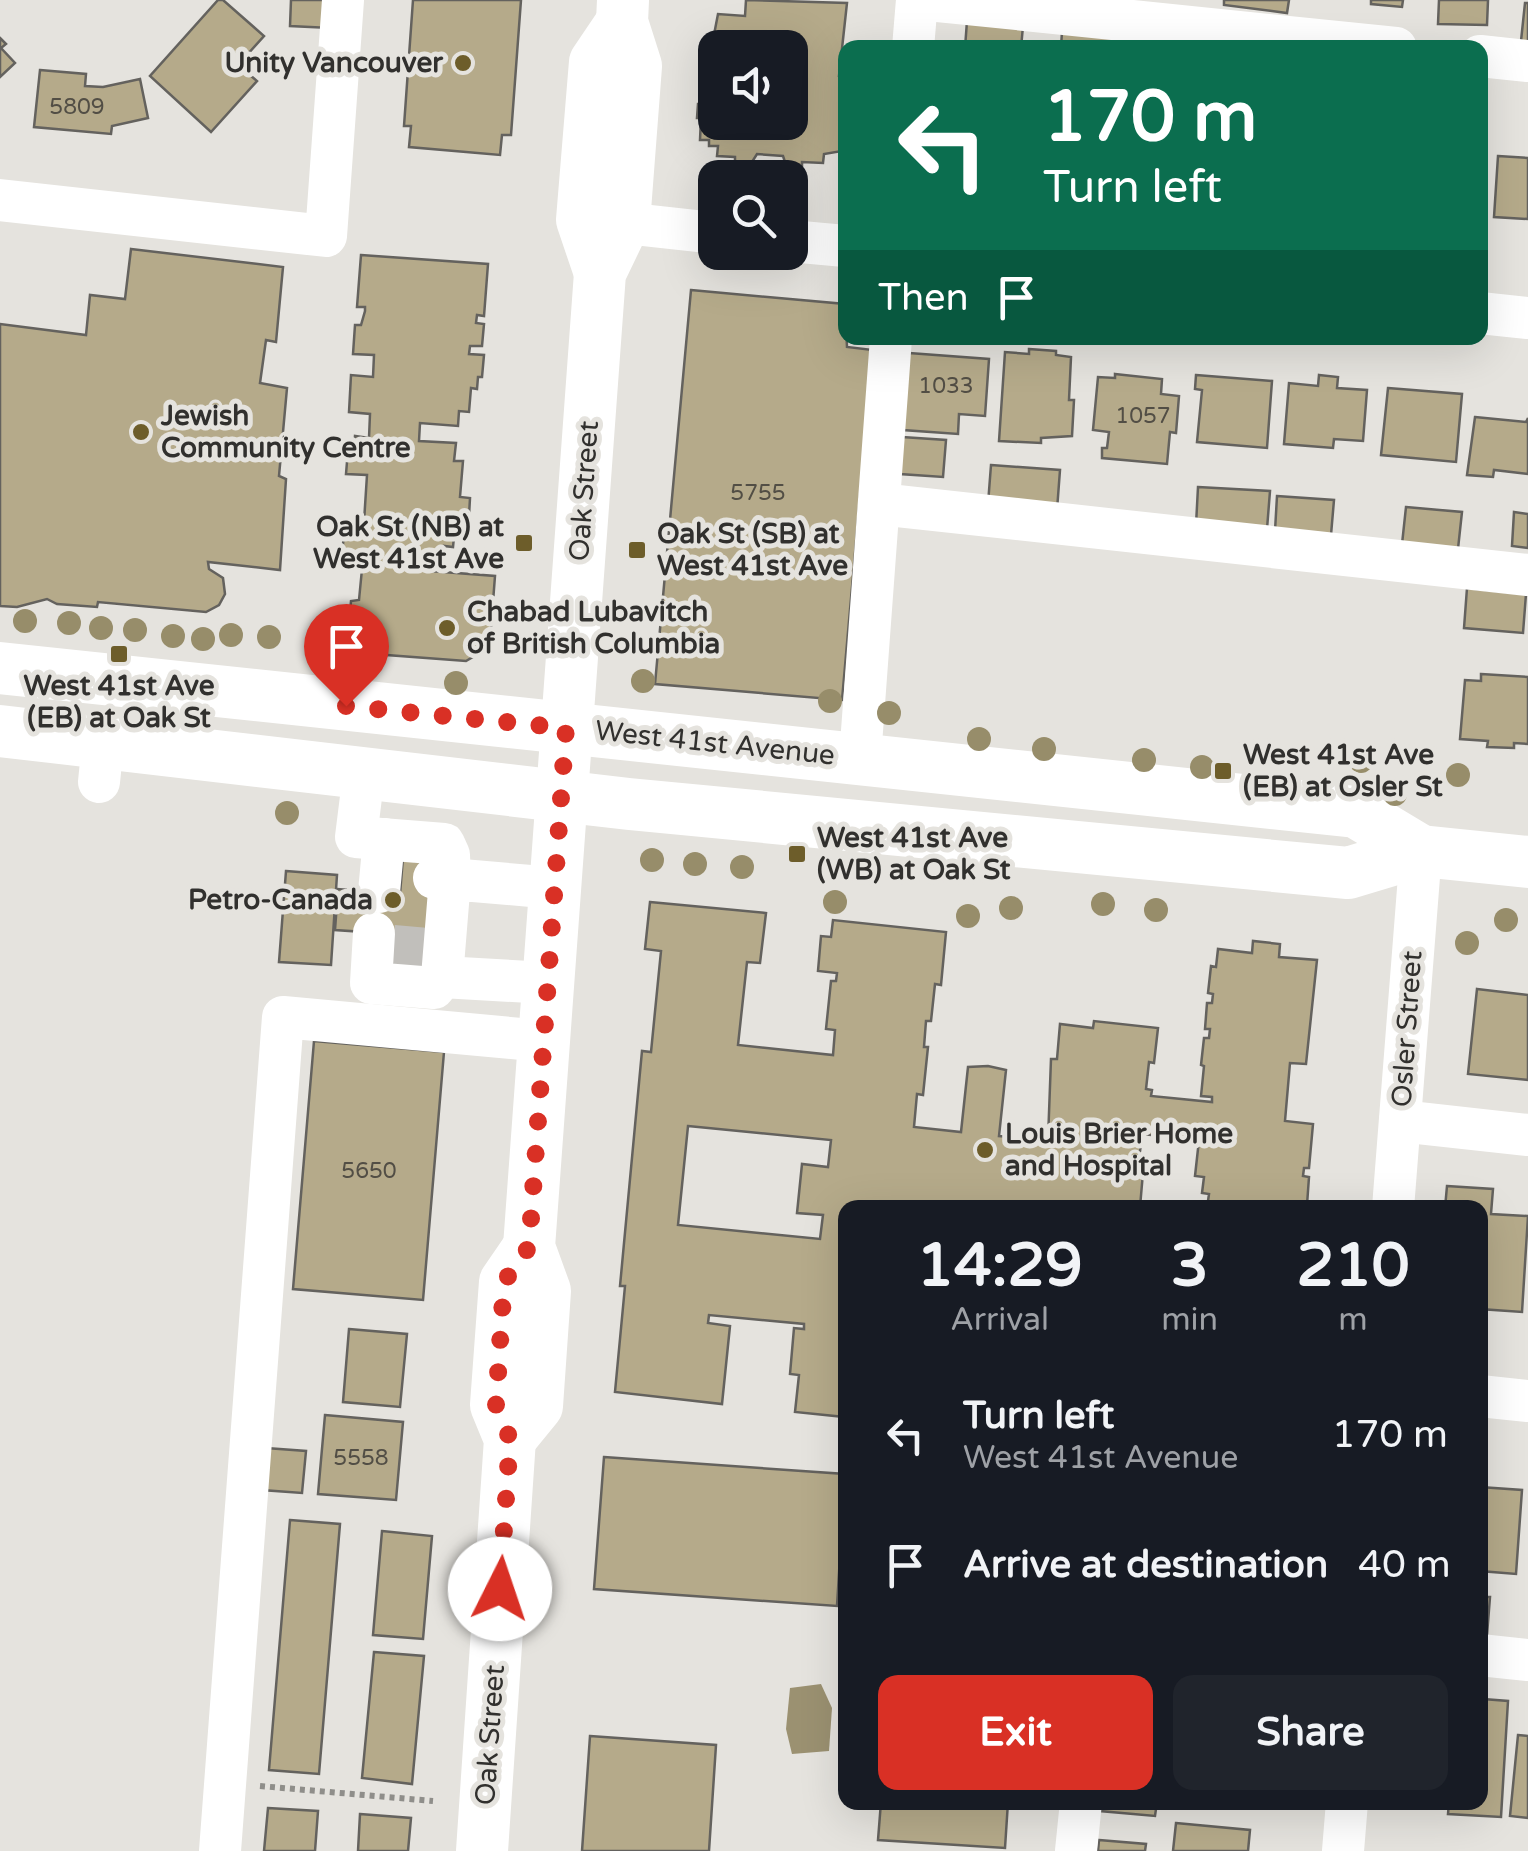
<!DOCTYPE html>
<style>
body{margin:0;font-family:"Varela Round",sans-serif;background:#20242c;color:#f1f3f6;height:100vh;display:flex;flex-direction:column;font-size:38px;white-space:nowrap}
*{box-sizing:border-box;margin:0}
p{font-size:32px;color:#9ea1a6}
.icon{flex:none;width:55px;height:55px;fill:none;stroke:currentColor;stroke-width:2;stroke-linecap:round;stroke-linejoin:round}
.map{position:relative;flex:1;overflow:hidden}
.details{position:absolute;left:838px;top:1200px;width:650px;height:610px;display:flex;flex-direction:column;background:#171b24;border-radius:20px;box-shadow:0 10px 40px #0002}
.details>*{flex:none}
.hud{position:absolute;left:838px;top:40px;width:650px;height:305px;border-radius:20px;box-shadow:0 10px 40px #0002;background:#0b6e4f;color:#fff;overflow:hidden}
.tools{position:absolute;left:698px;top:30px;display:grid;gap:20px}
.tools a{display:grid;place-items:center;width:110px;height:110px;border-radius:20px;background:#171b24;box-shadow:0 10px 40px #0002;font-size:50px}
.pin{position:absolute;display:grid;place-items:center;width:85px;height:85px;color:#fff;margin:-102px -42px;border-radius:50% 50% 50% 0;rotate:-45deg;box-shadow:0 0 10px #0007}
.pin .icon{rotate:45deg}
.me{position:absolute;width:110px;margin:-55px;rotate:4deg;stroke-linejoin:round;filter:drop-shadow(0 0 8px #0008)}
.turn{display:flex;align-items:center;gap:35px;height:210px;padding:0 40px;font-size:45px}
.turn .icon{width:130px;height:130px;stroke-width:2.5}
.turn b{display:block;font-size:70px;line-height:85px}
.then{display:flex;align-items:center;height:95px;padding:0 40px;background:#0003;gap:20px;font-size:38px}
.eta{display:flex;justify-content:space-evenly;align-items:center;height:170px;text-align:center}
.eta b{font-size:60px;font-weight:800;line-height:70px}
.primary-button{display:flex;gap:20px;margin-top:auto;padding:20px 40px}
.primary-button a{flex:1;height:115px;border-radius:20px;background:#d93025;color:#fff;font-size:40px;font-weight:800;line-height:115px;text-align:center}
.primary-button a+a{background:#20242c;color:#f1f3f6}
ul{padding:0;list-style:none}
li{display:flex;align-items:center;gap:30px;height:130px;padding:0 40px}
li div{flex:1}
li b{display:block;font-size:38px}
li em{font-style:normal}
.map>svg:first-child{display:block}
.water{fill:#9b9171}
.building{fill:#b5aa8a;stroke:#64625e;stroke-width:2.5;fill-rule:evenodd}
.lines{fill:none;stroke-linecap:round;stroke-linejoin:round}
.minor-tunnel{stroke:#c1bfbb;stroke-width:42;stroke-dasharray:42 21;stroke-linecap:butt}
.path{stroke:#8f8e8a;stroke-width:6;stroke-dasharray:5 5;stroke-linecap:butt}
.minor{stroke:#fff;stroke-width:42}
.major{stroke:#fff;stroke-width:52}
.tree{fill:#978d6a}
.route{stroke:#d93025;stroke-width:18;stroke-dasharray:0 32.4}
.poi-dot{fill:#6d5d2a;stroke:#e5e3de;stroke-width:4}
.labels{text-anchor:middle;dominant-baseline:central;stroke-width:10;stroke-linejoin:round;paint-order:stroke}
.number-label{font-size:22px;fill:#524e45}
.poi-label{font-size:28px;font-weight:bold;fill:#31302e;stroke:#e5e3de;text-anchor:start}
.street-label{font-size:28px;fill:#31302e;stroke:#e5e3de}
</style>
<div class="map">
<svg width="1528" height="1851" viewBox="0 0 1528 1851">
<rect width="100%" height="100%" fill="#e5e3de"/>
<polygon class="water" points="821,1684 832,1708 829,1751 792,1754 786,1729 790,1688"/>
<g class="building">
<polygon points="218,0 223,0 264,36 238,65 257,81 211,132 150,76"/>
<polygon points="291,0 331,0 330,28 290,26"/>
<polygon points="413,0 521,0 511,135 502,135 500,155 409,147 411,126 404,126"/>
<polygon points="746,0 847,3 839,76 845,77 842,151 824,154 823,163 802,162 802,166 786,165 783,156 757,154 752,162 735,161 735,157 717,156 718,146 709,146 709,140 700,140 701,118 697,118 698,104 702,104 702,66 715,67 715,61 715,122 790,122 790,48 712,45 718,14 745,16"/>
<polygon points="1224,0 1289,0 1287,13 1224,5"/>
<polygon points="1371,0 1403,0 1402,7 1371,4"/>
<polygon points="1439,0 1488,0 1487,25 1438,24"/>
<polygon points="1525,3 1528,3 1528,42 1521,41"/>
<polygon points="967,21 1023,26 1021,48 965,48"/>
<polygon points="1062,31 1117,35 1116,48 1061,48"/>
<polygon points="0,38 6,44 1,48 15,63 0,77"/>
<polygon points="40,70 86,74 85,86 103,87 140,79 148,118 112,126 111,134 34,127"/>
<polygon points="1498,156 1528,158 1528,219 1494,217"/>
<polygon points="131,249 283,267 276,342 266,340 260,383 287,388 279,476 286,479 280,570 208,562 209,569 223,578 225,594 219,605 206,612 98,602 97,607 57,604 47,599 17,607 0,606 0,324 86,335 90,295 125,299"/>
<polygon points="361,255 488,264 484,316 477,315 476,323 484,324 482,346 470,346 469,354 484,355 482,377 478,377 477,389 471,388 469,412 459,411 458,426 420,423 419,441 456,443 454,461 463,461 460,497 470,498 469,516 456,516 453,547 444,546 443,560 432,559 431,571 495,576 490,641 483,651 466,661 347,652 351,601 359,600 362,569 341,568 345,521 364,522 367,475 346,474 348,450 354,451 355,436 369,438 370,414 349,412 351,375 373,377 374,355 353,354 355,325 361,325 365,311 365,307 357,307"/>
<polygon points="691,290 845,304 847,347 873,350 842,700 655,684"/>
<polygon points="1029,349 1056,351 1056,355 1071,357 1069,400 1074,400 1072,436 1041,438 1041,443 999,441 1005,352 1029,354"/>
<polygon points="909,353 989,359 985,416 959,414 958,434 903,430"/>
<polygon points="1115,374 1162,379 1161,394 1179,396 1176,433 1170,432 1167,464 1102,458 1102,448 1107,448 1109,432 1093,430 1098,377 1115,378"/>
<polygon points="1196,375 1272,381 1267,448 1197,442 1202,390 1195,389"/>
<polygon points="1319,375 1338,377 1337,388 1367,390 1363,441 1334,439 1333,448 1284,444 1289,383 1318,386"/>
<polygon points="1388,388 1462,394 1456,462 1381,455"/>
<polygon points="1475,417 1526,422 1528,418 1528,474 1494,470 1493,477 1467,475"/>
<polygon points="902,437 946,440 943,477 900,474"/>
<polygon points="991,465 1060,470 1057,510 988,504"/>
<polygon points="1198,487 1270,491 1267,529 1196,525"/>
<polygon points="1277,496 1334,500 1331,535 1275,531"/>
<polygon points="1406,507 1462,512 1458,549 1402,544"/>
<polygon points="1514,512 1528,514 1528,548 1512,546"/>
<polygon points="1467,588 1526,594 1523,633 1464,628"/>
<polygon points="1481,674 1528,677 1528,744 1514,743 1514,748 1487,747 1488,741 1460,739 1465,680 1481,681"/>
<polygon points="403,858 435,866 425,970 391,965 394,934 335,930 338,889 400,894"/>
<polygon points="286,871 337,875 331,965 279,962"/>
<path d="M650,902L766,913L760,963L747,962L738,1045L833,1055L835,1030L826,1029L831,981H836L837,973L818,971L821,936L831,937L833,920L946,932L941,985L935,984L931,1021H926L924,1047H928L923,1095L917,1094L914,1127L961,1132L968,1067L988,1066L1006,1070L999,1136L1048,1140L1051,1059H1057L1060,1024L1093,1028L1094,1021L1158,1028L1154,1063L1149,1062L1146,1089L1152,1090L1151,1096L1212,1102V1097L1201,1096L1204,1066L1201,1065L1204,1038H1209L1210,1029H1205L1207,1003H1212L1213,994L1208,993L1211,966L1216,967L1218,949L1252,953L1253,941L1280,944L1279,957L1317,960L1306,1064L1290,1063L1285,1121L1313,1124L1309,1168H1304L1303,1176L1309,1177L1307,1205L1304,1208H1207L1209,1194L1202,1193L1204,1177L1195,1176L1199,1140L1142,1134L1139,1160L1144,1161L1140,1207L845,1208V1417L795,1412L799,1375L790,1374L794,1328L804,1329V1324L709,1315L708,1323L730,1326L722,1404L615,1392L625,1286H620L642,1051L651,1052L661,951L645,949ZM688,1126L831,1140L828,1167L802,1164L797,1213L823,1215L820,1239L678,1225Z"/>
<polygon points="1477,989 1528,995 1528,1080 1468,1074"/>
<polygon points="314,1041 444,1052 423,1300 293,1289"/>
<polygon points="1447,1186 1493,1189 1491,1214 1528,1216 1522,1312 1480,1309 1480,1208 1445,1208"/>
<polygon points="349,1329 407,1334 400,1407 343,1402"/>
<polygon points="325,1415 403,1422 396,1500 318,1494"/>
<polygon points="266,1448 306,1451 302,1493 262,1490"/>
<polygon points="604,1457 845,1474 837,1606 594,1589"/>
<polygon points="1480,1487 1522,1490 1516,1574 1480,1571"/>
<polygon points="290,1520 340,1524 319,1774 269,1770"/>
<polygon points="382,1531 432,1536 423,1639 373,1635"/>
<polygon points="1480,1597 1490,1597 1487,1635 1480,1635"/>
<polygon points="374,1652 424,1656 412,1784 362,1778"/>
<polygon points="1483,1699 1508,1701 1501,1817 1448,1814 1449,1802 1480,1802"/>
<polygon points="1518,1735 1528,1736 1528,1818 1510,1816"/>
<polygon points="590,1736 716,1745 709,1851 582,1851"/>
<polygon points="881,1802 1008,1802 1005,1848 878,1840"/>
<polygon points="1100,1802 1157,1802 1155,1816 1100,1811"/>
<polygon points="268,1808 318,1811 315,1851 264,1851"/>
<polygon points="360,1814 411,1818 408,1851 358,1851"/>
<polygon points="1176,1823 1250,1830 1248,1851 1173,1851"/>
<polygon points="1099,1840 1146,1844 1145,1851 1098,1851"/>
</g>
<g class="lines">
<polyline class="minor-tunnel" points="393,946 427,949"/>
<polyline class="path" points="260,1786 433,1801"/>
<g class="minor">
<polyline points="928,0 1396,48"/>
<polyline points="913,48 917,0"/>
<polyline points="1480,56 1528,61"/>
<polyline points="0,200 326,236 343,0"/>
<polyline points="624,223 715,233"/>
<polyline points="790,241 845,246"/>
<polyline points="1480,313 1528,318"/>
<polyline points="879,504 1528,575"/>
<polyline points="860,758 891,338"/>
<polyline points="364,773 356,837 444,844 449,855 450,879 434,878"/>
<polyline points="99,782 103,742"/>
<polyline points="379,892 384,839"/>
<polyline points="374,933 371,983 434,988 442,977"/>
<polyline points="547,983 442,977 450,879 554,888"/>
<polyline points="1400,1121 1528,1135"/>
<polyline points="1393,1208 1421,851"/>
<polyline points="1480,1396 1528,1401"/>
<polyline points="1480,1655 1528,1660"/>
<polyline points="220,1851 283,1017 543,1041"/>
<polyline points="1076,1851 1081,1802"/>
<polyline points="1343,1851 1347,1802"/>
</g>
<g class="major">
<polyline points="600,273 582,220 595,62 622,22"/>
<polyline points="0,668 1356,812 1421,851"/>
<polyline points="0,731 629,804 1348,873 1421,851 1528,862"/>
<polyline points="510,1439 537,1406 545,1291 529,1247 600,273 624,223 636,66 622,22 623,0"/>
<polyline points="482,1851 510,1439 496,1405 505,1282 529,1247"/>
</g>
</g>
<g class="tree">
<circle cx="25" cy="621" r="12"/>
<circle cx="69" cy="623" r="12"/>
<circle cx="101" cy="628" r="12"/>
<circle cx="135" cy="630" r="12"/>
<circle cx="231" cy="635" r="12"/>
<circle cx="173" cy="636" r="12"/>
<circle cx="269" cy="637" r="12"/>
<circle cx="203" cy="639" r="12"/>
<circle cx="643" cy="681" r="12"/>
<circle cx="456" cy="683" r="12"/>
<circle cx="830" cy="701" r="12"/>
<circle cx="889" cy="713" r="12"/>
<circle cx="979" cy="739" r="12"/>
<circle cx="1044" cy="749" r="12"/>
<circle cx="1144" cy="760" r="12"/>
<circle cx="1361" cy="761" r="12"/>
<circle cx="1202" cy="767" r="12"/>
<circle cx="1458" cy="775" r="12"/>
<circle cx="1395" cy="794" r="12"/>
<circle cx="287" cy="813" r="12"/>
<circle cx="652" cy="860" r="12"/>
<circle cx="695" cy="864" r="12"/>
<circle cx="742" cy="867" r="12"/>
<circle cx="835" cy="902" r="12"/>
<circle cx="1103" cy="904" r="12"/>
<circle cx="1011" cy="908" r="12"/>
<circle cx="1156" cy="910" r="12"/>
<circle cx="968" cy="916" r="12"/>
<circle cx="1506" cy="920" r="12"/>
<circle cx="1467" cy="943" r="12"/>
</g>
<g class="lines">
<polyline class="route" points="346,706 566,728 529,1247 504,1282 496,1405 510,1439 500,1589"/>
</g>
<g class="poi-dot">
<circle cx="463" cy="63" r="10"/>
<circle cx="141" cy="432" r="10"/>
<rect x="514" y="533" width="20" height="20" rx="5"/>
<rect x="627" y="540" width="20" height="20" rx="5"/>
<circle cx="447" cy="628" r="10"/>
<rect x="109" y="644" width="20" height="20" rx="5"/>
<rect x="1213" y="761" width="20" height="20" rx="5"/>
<rect x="787" y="844" width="20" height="20" rx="5"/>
<circle cx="393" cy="900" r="10"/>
<circle cx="985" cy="1150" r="10"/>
</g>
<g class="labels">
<g class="number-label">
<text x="77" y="107">5809</text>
<text x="946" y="386">1033</text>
<text x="1143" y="416">1057</text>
<text x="758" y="493">5755</text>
<text x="369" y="1171">5650</text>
<text x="361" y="1458">5558</text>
</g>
<g class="poi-label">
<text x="443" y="63" text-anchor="end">Unity Vancouver</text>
<text x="161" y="416">Jewish<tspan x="161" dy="32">Community Centre</tspan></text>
<text x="504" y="527" text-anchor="end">Oak St (NB) at<tspan x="504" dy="32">West 41st Ave</tspan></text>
<text x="657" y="534">Oak St (SB) at<tspan x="657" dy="32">West 41st Ave</tspan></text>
<text x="467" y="612">Chabad Lubavitch<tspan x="467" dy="32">of British Columbia</tspan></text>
<text x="119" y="686" text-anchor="middle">West 41st Ave<tspan x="119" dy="32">(EB) at Oak St</tspan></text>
<text x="1243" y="755">West 41st Ave<tspan x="1243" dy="32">(EB) at Osler St</tspan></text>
<text x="817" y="838">West 41st Ave<tspan x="817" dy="32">(WB) at Oak St</tspan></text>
<text x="373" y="900" text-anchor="end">Petro-Canada</text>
<text x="1005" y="1134">Louis Brier Home<tspan x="1005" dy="32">and Hospital</tspan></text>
</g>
<g class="street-label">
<text transform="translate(584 491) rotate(-86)">Oak Street</text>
<text transform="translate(715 743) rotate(6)">West 41st Avenue</text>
<text transform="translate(1407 1029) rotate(-86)">Osler Street</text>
<text transform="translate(490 1735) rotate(-86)">Oak Street</text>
</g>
</g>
</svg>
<div class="tools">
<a><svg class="icon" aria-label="sound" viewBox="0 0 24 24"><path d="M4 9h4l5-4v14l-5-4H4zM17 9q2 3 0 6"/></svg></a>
<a><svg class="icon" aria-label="search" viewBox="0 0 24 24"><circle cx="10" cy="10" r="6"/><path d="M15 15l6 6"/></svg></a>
</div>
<div class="pin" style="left:346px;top:706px;background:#d93025"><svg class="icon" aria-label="arrive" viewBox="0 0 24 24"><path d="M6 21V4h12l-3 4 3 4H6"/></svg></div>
<svg class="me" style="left:500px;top:1589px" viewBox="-20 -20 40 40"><circle r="19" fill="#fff"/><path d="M0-13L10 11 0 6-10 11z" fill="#d93025"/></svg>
<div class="hud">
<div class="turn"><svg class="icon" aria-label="left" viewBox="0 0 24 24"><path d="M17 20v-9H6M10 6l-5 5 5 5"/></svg><div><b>170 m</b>Turn left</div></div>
<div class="then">Then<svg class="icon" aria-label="arrive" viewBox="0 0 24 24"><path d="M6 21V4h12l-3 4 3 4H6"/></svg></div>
</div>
<section class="details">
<div class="eta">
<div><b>14:29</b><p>Arrival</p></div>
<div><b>3</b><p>min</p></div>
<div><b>210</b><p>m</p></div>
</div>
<ul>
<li><svg class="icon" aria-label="left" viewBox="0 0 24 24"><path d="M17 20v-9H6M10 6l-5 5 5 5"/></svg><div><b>Turn left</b><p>West 41st Avenue</p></div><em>170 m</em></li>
<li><svg class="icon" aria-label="arrive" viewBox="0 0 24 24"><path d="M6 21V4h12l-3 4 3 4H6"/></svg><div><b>Arrive at destination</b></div><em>40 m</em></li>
</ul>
<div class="primary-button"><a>Exit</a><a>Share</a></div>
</section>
</div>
